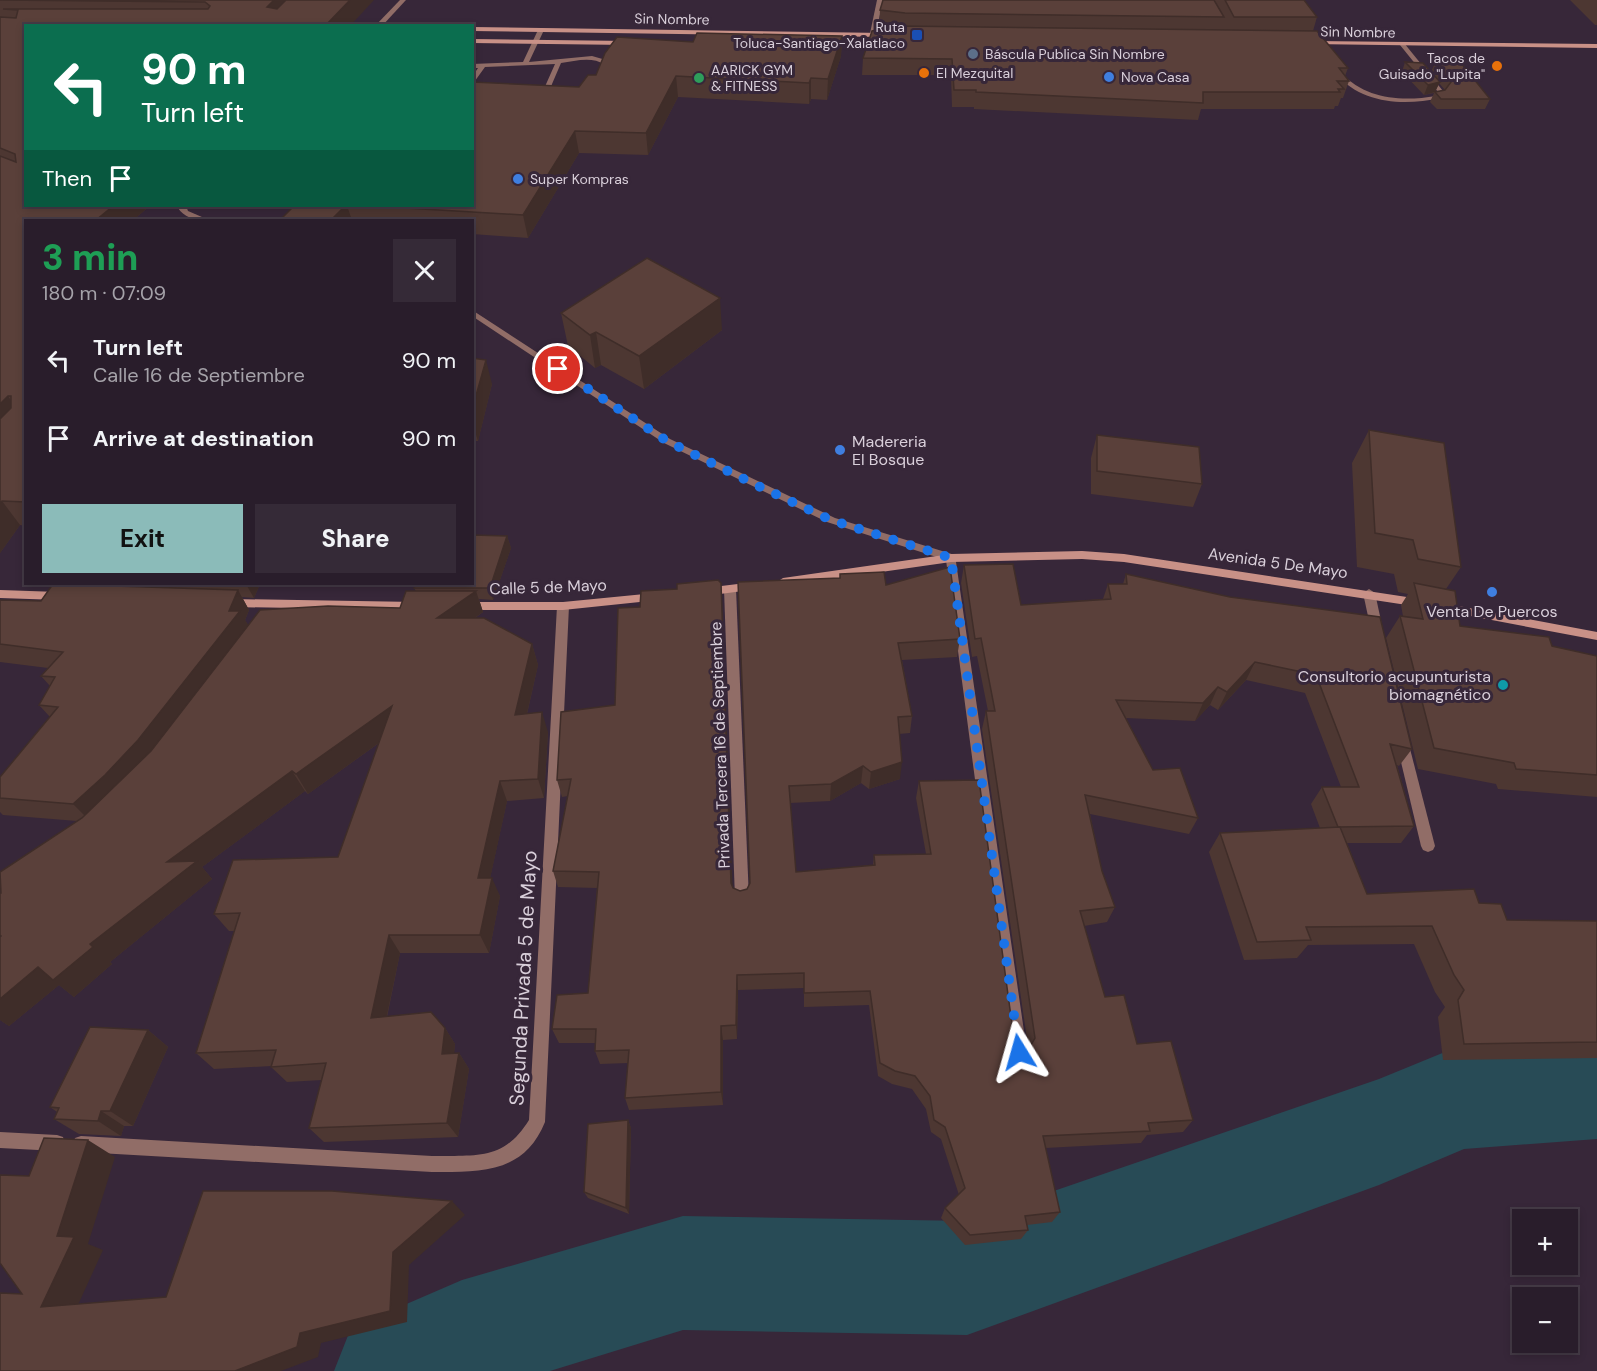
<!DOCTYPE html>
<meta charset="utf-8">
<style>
body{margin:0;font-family:"DM Sans",sans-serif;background:#352a37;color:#f1f3f6;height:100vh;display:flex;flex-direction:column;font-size:22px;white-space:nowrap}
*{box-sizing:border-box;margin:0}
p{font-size:20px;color:#a5a2a9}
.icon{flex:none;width:33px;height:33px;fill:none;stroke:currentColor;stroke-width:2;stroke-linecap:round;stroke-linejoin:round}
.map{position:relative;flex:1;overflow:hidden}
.side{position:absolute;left:24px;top:219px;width:450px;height:366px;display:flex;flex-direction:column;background:#291d2b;border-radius:0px;box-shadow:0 3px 9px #0003,0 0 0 2px #453b47}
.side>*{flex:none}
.guide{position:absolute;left:24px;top:24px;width:450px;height:183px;border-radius:0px;box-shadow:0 3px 9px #0003,0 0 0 2px #453b47;background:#0b6e4f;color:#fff;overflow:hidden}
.tools{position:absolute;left:1512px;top:1209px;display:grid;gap:12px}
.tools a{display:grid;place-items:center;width:66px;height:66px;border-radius:0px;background:#291d2b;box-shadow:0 3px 9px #0003,0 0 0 2px #453b47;font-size:30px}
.pin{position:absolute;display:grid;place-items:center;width:51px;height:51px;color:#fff;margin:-26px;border:3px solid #fff;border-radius:50%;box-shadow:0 2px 6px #0007}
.me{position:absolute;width:66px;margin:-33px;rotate:352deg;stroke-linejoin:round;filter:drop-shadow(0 0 4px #0008)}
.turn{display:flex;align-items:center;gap:21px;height:126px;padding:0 18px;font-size:27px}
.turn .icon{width:78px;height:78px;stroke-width:2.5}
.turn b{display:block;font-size:42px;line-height:51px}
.then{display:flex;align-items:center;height:57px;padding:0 18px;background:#0003;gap:12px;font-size:22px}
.round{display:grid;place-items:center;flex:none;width:63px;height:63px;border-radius:0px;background:#352a37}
.summary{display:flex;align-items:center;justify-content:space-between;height:102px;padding:0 18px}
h1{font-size:36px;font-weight:800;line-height:45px;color:#1e9e55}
.cta{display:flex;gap:12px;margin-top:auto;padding:12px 18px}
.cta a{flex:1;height:69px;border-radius:0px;background:#8bbbb9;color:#111;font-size:24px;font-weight:800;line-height:69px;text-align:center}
.cta a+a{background:#352a37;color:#f1f3f6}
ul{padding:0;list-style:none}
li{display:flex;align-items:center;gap:18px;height:78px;padding:0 18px}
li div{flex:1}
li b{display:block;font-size:22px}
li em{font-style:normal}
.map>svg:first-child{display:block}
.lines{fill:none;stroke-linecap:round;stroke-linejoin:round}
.river{fill:#284b56;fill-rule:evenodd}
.lane{fill:#916d67;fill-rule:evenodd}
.street{fill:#916d67;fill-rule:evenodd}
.secondary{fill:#c99187;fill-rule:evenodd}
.wall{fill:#4d3732;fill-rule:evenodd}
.shaded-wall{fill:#3f2d29}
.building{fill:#5a403a;stroke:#3f2d29;stroke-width:1.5}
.route{stroke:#1a73e8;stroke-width:10;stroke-dasharray:0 18}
.transit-dot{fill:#1a4fb4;stroke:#372739;stroke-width:2}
.service-dot{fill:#5c6f8a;stroke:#372739;stroke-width:2}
.food-dot{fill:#e8710a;stroke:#372739;stroke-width:2}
.shop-dot{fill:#3f7fe0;stroke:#372739;stroke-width:2}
.leisure-dot{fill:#2e9e5b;stroke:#372739;stroke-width:2}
.culture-dot{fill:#0f9aa8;stroke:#372739;stroke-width:2}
.labels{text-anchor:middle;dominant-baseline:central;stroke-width:6;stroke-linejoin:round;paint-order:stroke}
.far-street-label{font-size:14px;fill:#d9cfda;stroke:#372739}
.far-poi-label{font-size:14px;fill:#d9cfda;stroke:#372739;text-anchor:start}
.poi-label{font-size:16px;fill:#d9cfda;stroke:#372739;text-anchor:start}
.street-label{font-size:16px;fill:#d9cfda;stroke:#372739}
.near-street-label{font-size:20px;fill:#d9cfda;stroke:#372739}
</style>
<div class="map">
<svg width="1597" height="1371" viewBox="0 0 1597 1371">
<rect width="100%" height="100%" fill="#372739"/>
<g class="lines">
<polygon class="river" points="1597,1037 1597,1139 1464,1149 1379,1185 967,1335 683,1330 550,1371 334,1371 351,1328 462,1280 683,1216 967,1221 1379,1079 1462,1045"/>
<g class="lane">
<polygon points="400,0 406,0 382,26 375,26"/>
<path d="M541,28L544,30L529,62L592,56L606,60L610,64L608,72L603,73L605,65C592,56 576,61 561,63L549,91L546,93L543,91L555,64L485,67L472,85V77L478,68H472V64L523,62L538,30Z"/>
<path d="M1400,43H1404L1443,91L1440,98C1404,106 1362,104 1336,74L1341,73C1366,99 1401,102 1436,96L1438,92L1400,45Z"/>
<path d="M180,206H186L188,211L209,220C198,221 184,218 178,208Z"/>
</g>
<g class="street">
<polygon points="877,0 883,0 874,43 871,45 868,43"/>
<polygon points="472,310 670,439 835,518 955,555 1027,1052 1024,1057 1019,1060 1014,1057 1011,1052 946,560 827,522 664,443 472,316"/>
<polygon points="730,585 736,589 749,899 747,903 742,905 737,903 735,899 724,589"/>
<polygon points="1369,589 1375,593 1383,630 1377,634 1371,630 1363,593"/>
<path d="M563,602L569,606L545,1122C524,1174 480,1172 432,1172L81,1152L75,1150L73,1144L75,1138L81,1136L432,1156C475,1155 503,1162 529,1120L557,606Z"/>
<polygon points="1402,736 1406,737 1408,741 1435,846 1433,850 1428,852 1423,850 1421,846 1396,741 1398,737"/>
<polygon points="0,1132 57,1135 63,1137 65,1143 63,1149 57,1151 0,1148"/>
</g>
<g class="secondary">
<polygon points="472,27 885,33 888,35 885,37 472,31"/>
<polygon points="472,39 629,41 632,43 629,45 472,43"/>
<polygon points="884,40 886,43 826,45 823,43 826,41"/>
<polygon points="1313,41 1597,44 1597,48 1311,44"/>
<polygon points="1082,551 1124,554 1420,599 1426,603 1420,607 1124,562 1082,559 951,562 783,586 777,582 783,578 951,554"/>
<polygon points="754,582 760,586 758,589 705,596 699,592 705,588"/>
<polygon points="0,590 59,592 65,596 59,600 0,598"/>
<polygon points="655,593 661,597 659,600 563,610 466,610 460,606 466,602 563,602"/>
<polygon points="232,599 416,602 422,606 416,610 232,607 226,603"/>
<polygon points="1443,603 1597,632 1597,640 1439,610 1437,607 1439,604"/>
</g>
</g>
<g class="wall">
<polygon points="0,0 374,0 26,26 26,206 150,206 133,220 26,220 26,526 20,525 0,553"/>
<polygon points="883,0 1304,0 1317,17 1313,31 1348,68 1345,76 1349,81 1343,98 1341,98 1338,106 1335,106 1334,109 1201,109 1198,120 974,109 974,107 952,107 951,75 862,75 863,58 879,30 880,10"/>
<polygon points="1570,0 1597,0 1597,25 1595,25"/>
<polygon points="842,36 841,56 827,100 811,99 809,104 678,97 648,155 579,153 528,238 472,234 472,220 280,220 294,206 472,206 579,87 596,75 693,42"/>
<path d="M1405,62L1431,72L1435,63L1490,99L1485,109H1437L1430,102L1434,93L1424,95L1402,72ZM1439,83L1445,90L1435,92Z"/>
<polygon points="561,313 722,330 644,389 601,365 595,368 568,346"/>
<polygon points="472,358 492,384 478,441 472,441"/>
<polygon points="1369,430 1461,567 1446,589 1460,626 1597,656 1597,797 1498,789 1496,784 1418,769 1386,638 1400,616 1403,616 1401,605 1408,594 1398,592 1394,574 1357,567 1352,463"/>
<polygon points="1097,435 1202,484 1193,507 1091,494 1091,458"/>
<polygon points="507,536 511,548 493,600 479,599 483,612 475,618 532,644 538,665 527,714 548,732 544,798 507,801 490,878 500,896 489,953 400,953 387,1017 445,1028 455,1044 454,1053 459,1053 469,1069 458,1137 324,1142 309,1128 322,1080 287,1082 271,1067 272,1066 214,1069 196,1053 235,931 229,931 214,914 338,857 379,743 308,794 305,791 202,867 212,879 110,962 112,964 74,997 59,985 9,1026 0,1020 77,821 3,815 0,812 0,777 50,717 39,705 50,686 41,676 48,668 0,662 0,600 41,601 53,584 117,584 116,585 122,585 121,584 260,584 254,598 242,597 249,610 245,620 248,625 400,608 416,591 414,588"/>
<polygon points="964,565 1021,605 1103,599 1108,584 1123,584 1126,574 1230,597 1412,749 1399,766 1397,765 1414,826 1401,843 1347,843 1367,894 1479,903 1507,920 1597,921 1597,1058 1443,1060 1438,1017 1445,1007 1435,992 1414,944 1308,945 1297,958 1244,960 1209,852 1220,833 1320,828 1311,804 1322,787 1341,787 1305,693 1246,680 1218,710 1210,705 1195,721 1126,718 1153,770 1198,818 1189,834 1090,814 1102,871 1115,907 1107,922 1084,926 1105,997 1137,1044 1193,1120 1183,1132 1147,1135 1141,1143 1045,1148 1060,1212 1052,1222 1027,1225 1028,1230 1021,1239 965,1245 941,1218 945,1208 959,1195 941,1139 931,1132 926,1109 912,1089 892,1084 878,1076 869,1005 804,1007 804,988 738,990 737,1039 723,1040 723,1105 629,1110 625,1098 628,1063 600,1064 595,1051 595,1043 559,1043 552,1029 588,993 597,888 558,887 553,871 568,796 562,797 557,780 615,705 640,607 677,589 721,583 732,885 733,888 740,891 747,889 750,883 840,578 840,574 886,585 960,639 957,657 902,660 912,716 910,733 899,734 900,779 869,789 861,783 830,801 790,803 796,872 873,865 874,855 926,854 916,798 919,781 1014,1039 1024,1048 1028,1046 982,729 986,711 988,711 977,656 972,657 961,583"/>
<polygon points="148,1030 168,1047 133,1126 124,1126 121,1136 79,1134 54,1119 57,1112 50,1107"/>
<polygon points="628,1120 631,1128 629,1214 588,1198 584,1192"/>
</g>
<g class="shaded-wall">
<polygon points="274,0 300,0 274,26 267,7"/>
<polygon points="350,0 374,0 350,26 325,26"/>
<polygon points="842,36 841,56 827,100 828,79"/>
<polygon points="676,76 678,97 648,155 646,133"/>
<polygon points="811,78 811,99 809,104 809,83"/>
<polygon points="1440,82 1435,92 1424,95 1428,85"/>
<polygon points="575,131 579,153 528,238 523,215"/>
<polygon points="113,206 150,206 133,220 96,220"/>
<polygon points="345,206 347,206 352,220 331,220"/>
<polygon points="720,298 722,330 644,389 639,356"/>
<polygon points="596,332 601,365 595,368 590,335"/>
<polygon points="486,360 492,384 478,441 472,422 472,410"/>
<polygon points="8,396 24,420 0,444 0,404"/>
<polygon points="2,501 20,525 0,553 0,503"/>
<polygon points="507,536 511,548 493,600 490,588"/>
<polygon points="721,583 722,601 733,899 731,883"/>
<polygon points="104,584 117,584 110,592"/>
<polygon points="246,584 260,584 254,598"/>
<polygon points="238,590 249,610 245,620 252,631 91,822 73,804 229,611"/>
<polygon points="476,591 483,612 445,639 437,618"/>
<polygon points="532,644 538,665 522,735 515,715"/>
<polygon points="1255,662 1246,680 1218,710 1227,692"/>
<polygon points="1218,687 1210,705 1195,721 1203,703"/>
<polygon points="392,706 401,727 308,794 296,774"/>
<polygon points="542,712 548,732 544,798 538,779"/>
<polygon points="902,762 900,779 869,789 871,772"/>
<polygon points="863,766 861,783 830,801 831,784"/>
<polygon points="292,771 305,791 202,867 212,879 110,962 112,964 74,997 59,985 9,1026 0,1020 0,999 38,967 90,944 167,862"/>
<polygon points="500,781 507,801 486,897 478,878"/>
<polygon points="492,878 500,896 489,953 480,935"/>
<polygon points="389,935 400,953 383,1034 371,1018"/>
<polygon points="737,975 738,990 737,1039 736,1025"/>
<polygon points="721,1026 723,1040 723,1105 721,1092"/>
<polygon points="445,1028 455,1044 453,1069 442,1054"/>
<polygon points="148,1030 168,1047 133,1126 110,1111"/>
<polygon points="459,1053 469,1069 458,1137 447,1123"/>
<polygon points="101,1111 124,1126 121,1136 98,1121"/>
<polygon points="628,1120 631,1128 629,1214 626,1208"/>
<polygon points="88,1140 115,1157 88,1244 103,1250 72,1318 41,1307 57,1236"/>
<polygon points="452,1201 465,1215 409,1265 407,1322 321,1343 318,1357 281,1371 235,1371 300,1333"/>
</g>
<g class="building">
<polygon points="0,0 274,0 267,7 277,9 286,0 350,0 325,26 26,26 26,206 113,206 96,220 26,220 26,502 2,501 0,503 0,419 11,408 11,396 8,396 0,404 0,156 16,162 15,154 0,148 0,17 16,18 18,10 3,9 208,9 210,6 205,2"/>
<polygon points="883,0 1214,0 1224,17 905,13 880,10"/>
<polygon points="1225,0 1304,0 1317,17 1234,17"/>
<polygon points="899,26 1317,31 1348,68 1339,68 1349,81 1337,81 1344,89 1338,89 1340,92 1203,92 1203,103 976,92 976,90 954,90 952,59 863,58 872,31"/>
<polygon points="697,33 842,36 828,79 811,78 809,83 676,76 646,133 575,131 523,215 372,206 472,206 472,82 579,87 588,75 596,75 605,53 617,37 693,42"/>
<polygon points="1405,62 1423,63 1440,82 1428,85"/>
<polygon points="1435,63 1461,63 1490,99 1441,99 1435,92 1445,90 1451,82"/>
<polygon points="294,206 345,206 331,220 280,220"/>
<polygon points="647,258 720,298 639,356 596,332 590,335 561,313"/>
<polygon points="472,358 486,360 472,410"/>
<polygon points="1369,430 1444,443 1461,567 1418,559 1413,540 1375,533"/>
<polygon points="1097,435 1199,447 1202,484 1097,471"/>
<polygon points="472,535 507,536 490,588 414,588 416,584 472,584"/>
<polygon points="1013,564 1021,605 1111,599 1108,584 1127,584 1126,574 1230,597 1380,617 1412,749 1390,744 1414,826 1338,827 1322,787 1359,787 1316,675 1255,662 1227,692 1218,687 1203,703 1116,700 1153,770 1180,768 1198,818 1085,795 1102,871 1115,907 1080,911 1105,997 1124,995 1137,1044 1171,1041 1193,1120 1148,1123 1150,1131 1043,1136 1060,1212 1025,1216 1028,1230 970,1235 945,1208 965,1188 945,1127 934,1120 930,1096 915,1076 895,1071 880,1063 870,991 804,993 804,973 737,975 736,1025 721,1026 721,1092 625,1098 629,1050 595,1051 596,1029 552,1029 557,995 588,993 599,872 553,871 571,779 557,780 561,712 615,705 618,608 640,607 641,591 677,589 677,584 718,580 721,583 731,883 733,888 740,891 747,889 750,883 738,582 840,578 840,574 884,572 886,585 950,567 960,639 898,643 912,716 898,717 902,762 871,772 863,766 831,784 789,786 796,872 875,865 874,855 931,854 919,781 979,780 1014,1039 1024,1048 1031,1045 1035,1038 986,711 995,711 981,638 975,639 964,565"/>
<polygon points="1414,583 1455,591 1460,626 1549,637 1552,646 1597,656 1597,775 1516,769 1514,763 1434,748 1400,616 1423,619"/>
<polygon points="53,584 238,590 229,611 240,611 138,740 105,775 73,804 0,798 0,777 58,707 39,705 55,677 41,676 63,652 0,644 0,600 41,601"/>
<polygon points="406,591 476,591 437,618 484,618 532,644 515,715 542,712 538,779 500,781 478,878 492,878 480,935 389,935 371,1018 431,1012 445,1028 442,1054 459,1053 447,1123 309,1128 326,1063 271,1067 276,1050 196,1053 240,913 214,914 233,860 338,857 392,706 296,774 292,771 167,862 197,861 90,944 93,947 53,980 38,967 0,999 0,937 1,936 0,935 0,893 1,893 0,872 82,818 151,751 260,610 328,606 400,608"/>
<polygon points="1340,827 1367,894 1474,889 1479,903 1501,904 1507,920 1597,921 1597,1042 1464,1044 1458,1000 1464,990 1454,975 1432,926 1306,927 1311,940 1257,942 1220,833"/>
<polygon points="90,1027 148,1030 110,1111 101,1111 98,1121 54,1119 59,1108 50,1107"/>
<polygon points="628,1120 626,1208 584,1192 588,1124"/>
<polygon points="44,1138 88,1140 57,1236 74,1237 41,1307 166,1297 203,1191 332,1191 452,1201 393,1252 390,1311 300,1333 297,1347 235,1371 0,1371 0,1293 22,1294 0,1263 0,1175 29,1176"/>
</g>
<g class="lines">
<polyline class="route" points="558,369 667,441 754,484 831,520 951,558 1019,1052"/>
</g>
<rect class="transit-dot" x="911" y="29" width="12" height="12" rx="3"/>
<circle class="service-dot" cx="973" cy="54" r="6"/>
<g class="food-dot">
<circle cx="1497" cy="66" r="6"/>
<circle cx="924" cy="73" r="6"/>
</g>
<g class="shop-dot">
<circle cx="1109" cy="77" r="6"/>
<circle cx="518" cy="179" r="6"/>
<circle cx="840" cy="450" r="6"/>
<circle cx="1492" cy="592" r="6"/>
</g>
<circle class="leisure-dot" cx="699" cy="78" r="6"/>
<circle class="culture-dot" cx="1503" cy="685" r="6"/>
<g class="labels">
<g class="far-street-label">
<text transform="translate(672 19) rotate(1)">Sin Nombre</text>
<text transform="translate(1358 32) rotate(1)">Sin Nombre</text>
</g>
<g class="far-poi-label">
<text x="905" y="27" text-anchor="end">Ruta<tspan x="905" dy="16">Toluca-Santiago-Xalatlaco</tspan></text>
<text x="985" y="54">Báscula Publica Sin Nombre</text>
<text x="1485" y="58" text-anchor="end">Tacos de<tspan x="1485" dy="16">Guisado "Lupita"</tspan></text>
<text x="711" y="70">AARICK GYM<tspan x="711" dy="16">&amp; FITNESS</tspan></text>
<text x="936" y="73">El Mezquital</text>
<text x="1121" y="77">Nova Casa</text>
<text x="530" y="179">Super Kompras</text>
</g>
<g class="poi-label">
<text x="852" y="441">Madereria<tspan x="852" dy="18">El Bosque</tspan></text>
<text x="1492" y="611" text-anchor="middle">Venta De Puercos</text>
<text x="1491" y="676" text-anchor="end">Consultorio acupunturista<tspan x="1491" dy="18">biomagnético</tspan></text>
</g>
<g class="street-label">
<text transform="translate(1278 563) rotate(8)">Avenida 5 De Mayo</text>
<text transform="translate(548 587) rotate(-2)">Calle 5 de Mayo</text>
<text transform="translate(720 745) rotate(-92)">Privada Tercera 16 de Septiembre</text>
</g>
<g class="near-street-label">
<text transform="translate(523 978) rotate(-87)">Segunda Privada 5 de Mayo</text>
</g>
</g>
</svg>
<div class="tools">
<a>+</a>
<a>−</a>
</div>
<div class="pin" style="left:558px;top:369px;background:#d93025"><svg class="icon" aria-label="arrive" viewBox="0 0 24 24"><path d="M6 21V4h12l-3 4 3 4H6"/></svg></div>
<svg class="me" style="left:1019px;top:1052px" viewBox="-20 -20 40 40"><path d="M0-17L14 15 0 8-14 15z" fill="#1a73e8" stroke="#fff" stroke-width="4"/></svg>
<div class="guide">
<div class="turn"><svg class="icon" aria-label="left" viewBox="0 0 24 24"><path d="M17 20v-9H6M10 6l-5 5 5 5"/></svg><div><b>90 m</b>Turn left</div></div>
<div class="then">Then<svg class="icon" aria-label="arrive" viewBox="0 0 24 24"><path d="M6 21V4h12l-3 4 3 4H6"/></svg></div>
</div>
<section class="side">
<div class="summary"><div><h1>3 min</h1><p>180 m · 07:09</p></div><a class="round"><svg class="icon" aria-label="close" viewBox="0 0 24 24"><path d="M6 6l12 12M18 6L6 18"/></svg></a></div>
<ul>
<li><svg class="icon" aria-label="left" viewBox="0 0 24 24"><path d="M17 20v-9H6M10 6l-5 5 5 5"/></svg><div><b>Turn left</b><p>Calle 16 de Septiembre</p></div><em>90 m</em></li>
<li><svg class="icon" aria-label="arrive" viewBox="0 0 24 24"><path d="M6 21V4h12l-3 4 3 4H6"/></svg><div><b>Arrive at destination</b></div><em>90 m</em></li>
</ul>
<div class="cta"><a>Exit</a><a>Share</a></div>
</section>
</div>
